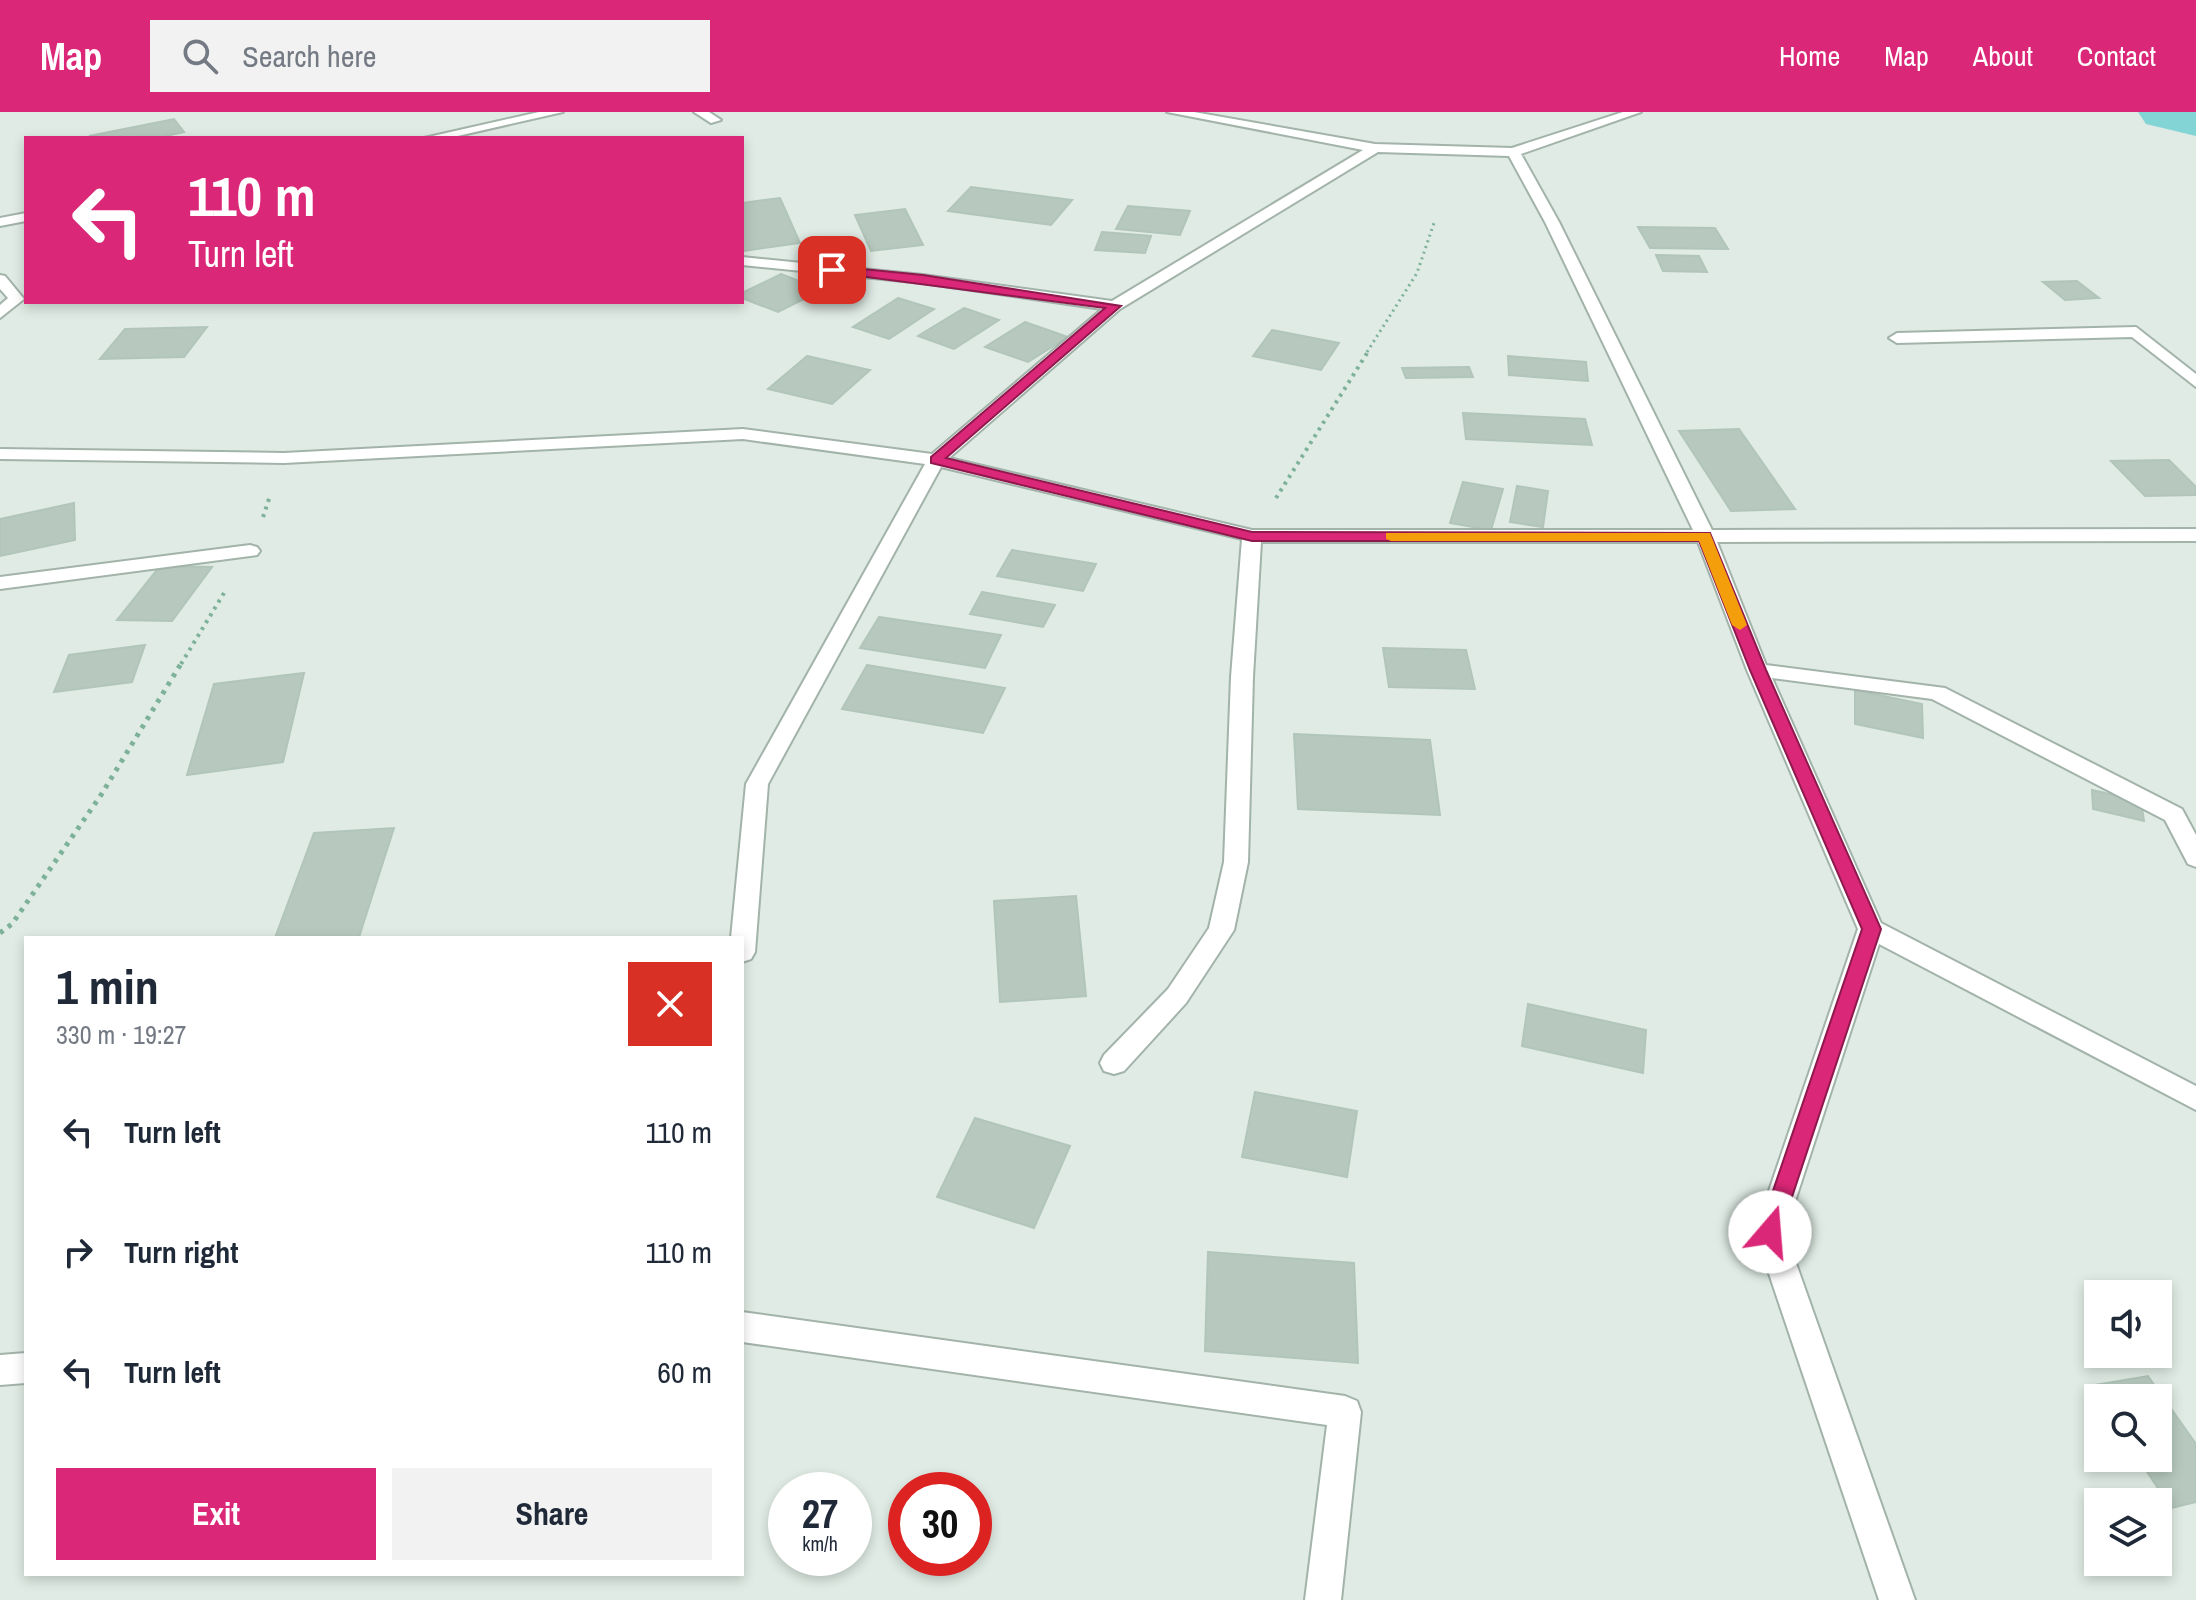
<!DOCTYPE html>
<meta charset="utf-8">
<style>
body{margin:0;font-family:"Archivo Narrow",sans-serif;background:#f2f2f3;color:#1f2937;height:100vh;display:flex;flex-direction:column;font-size:30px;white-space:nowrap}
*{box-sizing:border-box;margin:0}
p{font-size:26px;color:#747a83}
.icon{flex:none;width:44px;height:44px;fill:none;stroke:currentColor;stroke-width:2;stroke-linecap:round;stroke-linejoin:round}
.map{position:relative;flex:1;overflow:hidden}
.sheet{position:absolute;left:24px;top:824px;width:720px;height:640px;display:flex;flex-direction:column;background:#fff;border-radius:0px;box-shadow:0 4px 12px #0003}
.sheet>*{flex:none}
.banner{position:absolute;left:24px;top:24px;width:720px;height:168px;border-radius:0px;box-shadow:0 4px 12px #0003;background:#db2777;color:#fff;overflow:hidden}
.controls{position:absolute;left:2084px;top:1168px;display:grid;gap:16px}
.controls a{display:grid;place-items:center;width:88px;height:88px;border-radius:0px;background:#fff;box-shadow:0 4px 12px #0003;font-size:40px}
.speed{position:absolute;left:768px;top:1360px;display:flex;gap:16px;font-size:40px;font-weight:700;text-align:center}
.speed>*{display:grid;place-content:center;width:104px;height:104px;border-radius:50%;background:#fff;box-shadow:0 4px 12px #0003;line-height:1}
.speed small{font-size:20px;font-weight:400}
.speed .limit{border:12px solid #d22;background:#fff;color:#111}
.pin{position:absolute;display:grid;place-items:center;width:68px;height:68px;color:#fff;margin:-34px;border-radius:16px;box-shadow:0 4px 12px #0006}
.me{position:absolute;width:88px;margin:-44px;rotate:18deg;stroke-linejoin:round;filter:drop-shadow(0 0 6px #0008)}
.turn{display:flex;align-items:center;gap:28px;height:168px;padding:0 32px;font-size:36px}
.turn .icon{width:104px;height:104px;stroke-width:2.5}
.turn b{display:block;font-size:56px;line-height:68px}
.round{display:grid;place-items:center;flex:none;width:84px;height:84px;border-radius:0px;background:#f2f2f3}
.head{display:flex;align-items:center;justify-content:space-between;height:136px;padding:0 32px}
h1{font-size:48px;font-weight:700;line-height:60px}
.action{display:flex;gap:16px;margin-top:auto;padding:16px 32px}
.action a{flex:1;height:92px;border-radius:0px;background:#db2777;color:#fff;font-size:32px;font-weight:700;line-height:92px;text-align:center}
.action a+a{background:#f2f2f3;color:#1f2937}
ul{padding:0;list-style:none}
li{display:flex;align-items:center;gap:24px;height:120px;padding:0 32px}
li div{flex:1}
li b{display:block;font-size:30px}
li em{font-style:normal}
header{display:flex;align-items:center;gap:48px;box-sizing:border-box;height:112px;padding:0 40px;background:#db2777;color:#fff}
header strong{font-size:38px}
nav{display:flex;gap:44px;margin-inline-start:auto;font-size:28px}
.search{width:560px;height:72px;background:#f2f2f3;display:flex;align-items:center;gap:20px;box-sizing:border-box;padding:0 28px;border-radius:0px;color:#747a83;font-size:30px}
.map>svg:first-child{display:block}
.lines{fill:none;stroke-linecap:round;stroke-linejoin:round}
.river{fill:#83d4d4;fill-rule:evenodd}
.building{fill:#b7c9bf;stroke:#b1c5ba;stroke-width:2}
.lane-casing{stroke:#a2b3aa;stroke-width:4}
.street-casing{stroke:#a2b3aa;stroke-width:4}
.path-far2{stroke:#7db199;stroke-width:3;stroke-dasharray:2 4;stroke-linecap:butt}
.path-far1{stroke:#7db199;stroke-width:4;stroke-dasharray:3 5;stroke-linecap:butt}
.path{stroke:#7db199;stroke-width:5;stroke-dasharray:4 6;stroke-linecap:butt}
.lane{fill:#fff;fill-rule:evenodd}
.street{fill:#fff;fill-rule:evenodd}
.route{fill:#db2777;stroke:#8e194d;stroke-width:2}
.slow{fill:#f59e0b}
</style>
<header>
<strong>Map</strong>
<div class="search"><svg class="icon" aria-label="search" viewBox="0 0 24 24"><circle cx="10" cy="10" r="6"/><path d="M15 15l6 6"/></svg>Search here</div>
<nav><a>Home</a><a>Map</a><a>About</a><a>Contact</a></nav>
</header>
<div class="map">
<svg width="2196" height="1488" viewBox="0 0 2196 1488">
<rect width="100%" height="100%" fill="#dfebe4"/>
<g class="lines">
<polygon class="river" points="2138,0 2196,0 2196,24 2146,12"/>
</g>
<g class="building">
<polygon points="174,7 184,20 156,26 89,24"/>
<polygon points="971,75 1072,88 1051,113 948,99"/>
<polygon points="780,86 800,131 743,139 742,91"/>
<polygon points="1128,94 1190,99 1180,123 1116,117"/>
<polygon points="905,97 923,133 871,139 855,103"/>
<polygon points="1638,115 1715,116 1728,137 1650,136"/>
<polygon points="1102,120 1151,124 1145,141 1095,138"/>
<polygon points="1656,143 1699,144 1707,160 1663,159"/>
<polygon points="781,162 822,178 778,200 742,186 742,181"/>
<polygon points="2077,169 2099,186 2065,188 2043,170"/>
<polygon points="898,186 934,197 889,227 853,215"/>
<polygon points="964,196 999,208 954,237 918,224"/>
<polygon points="1025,210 1068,225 1028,250 985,235"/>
<polygon points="207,215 184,245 100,247 125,217"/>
<polygon points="1272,218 1339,231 1321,258 1253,244"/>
<polygon points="807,244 870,258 832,292 768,277"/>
<polygon points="1508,244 1586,250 1588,269 1509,263"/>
<polygon points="1469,255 1473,265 1406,266 1402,256"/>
<polygon points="1463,301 1585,307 1592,333 1466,327"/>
<polygon points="1739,317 1795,397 1731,399 1679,319"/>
<polygon points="2169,348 2196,375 2196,383 2145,384 2111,349"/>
<polygon points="1463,370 1503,377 1491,418 1450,411"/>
<polygon points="1517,374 1548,379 1543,415 1510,410"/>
<polygon points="74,391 75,428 0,444 0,407"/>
<polygon points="1012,438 1096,452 1083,479 997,464"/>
<polygon points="160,454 212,455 172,509 117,508"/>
<polygon points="982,480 1055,493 1043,515 970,502"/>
<polygon points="879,505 1001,523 985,556 860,536"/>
<polygon points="145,533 132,570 54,580 69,543"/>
<polygon points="1383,536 1466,538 1475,577 1389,575"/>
<polygon points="867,553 1005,576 983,621 842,597"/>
<polygon points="304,561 283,650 187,663 214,572"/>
<polygon points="1855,578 1922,592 1923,626 1855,612"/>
<polygon points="1294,622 1430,628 1440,703 1298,697"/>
<polygon points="2092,678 2141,689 2144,709 2093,697"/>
<polygon points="394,716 359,825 275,826 314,721"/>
<polygon points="1076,784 1086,884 1000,890 994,789"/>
<polygon points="1528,892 1646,918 1643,961 1522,934"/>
<polygon points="1255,980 1357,999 1347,1065 1242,1045"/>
<polygon points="975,1006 1070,1034 1034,1116 937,1085"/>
<polygon points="1208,1140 1354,1151 1358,1251 1205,1239"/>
<polygon points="2148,1264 2196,1332 2196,1390 2171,1396 2138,1346 2158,1346 2158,1286 2098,1287 2089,1274"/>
</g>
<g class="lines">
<g class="lane-casing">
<g id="lane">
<polygon points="539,0 563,0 449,26 424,26"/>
<polygon points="694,0 709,0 721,8 711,11"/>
<polygon points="26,101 26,109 0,114 0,106"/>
</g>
</g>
<g class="street-casing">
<g id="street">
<path d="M1167,0H1194L1375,32L1512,36L1623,0H1641L1521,42L1559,110L1712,418L2196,417V429L1717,430L1766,553L1945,576L2182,697L2196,723V755L2188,752L2165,708L1932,587L1772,566L1881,811L2196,974V998L1879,832L1785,1120L1915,1488H1879L1755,1120L1858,817L1747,558L1698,430H1261L1253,565L1248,750L1234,818L1186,891L1124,959L1114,962L1104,959L1100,951L1104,943L1168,877L1209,816L1224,750L1231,565L1242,427L941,355L768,672L755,840L751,847L742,850V826H731L746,672L925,352L743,327L284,351L0,347V337L284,341L743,317L932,342L1102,197L923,171L742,153V145L923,163L1112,189L1363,38ZM1378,40L1509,44L1545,110L1693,418H1252L949,346L1120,197Z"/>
<polygon points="0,163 5,164 24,187 0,206 0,193 8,186 0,177"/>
<polygon points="2136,215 2196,262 2196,275 2132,225 1897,231 1889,226 1897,221"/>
<polygon points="250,433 257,435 260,439 257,443 0,477 0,465"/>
<polygon points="742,1200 1345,1284 1357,1289 1361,1300 1341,1488 1305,1488 1327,1313 742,1230"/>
<polygon points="26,1241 26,1271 0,1273 0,1243"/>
</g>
</g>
<polyline class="path-far2" points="1367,240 1417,161 1435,108"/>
<g class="path-far1">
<polyline points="1276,386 1369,238"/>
<polyline points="263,405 270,384"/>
<polyline points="181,552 224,481"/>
</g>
<polyline class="path" points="0,821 12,812 101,683 182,550"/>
<use href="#lane" class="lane"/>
<use href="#street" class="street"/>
</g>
<polygon class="route" points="832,154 923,163 1121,194 946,346 1252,420 1710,421 1766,558 1881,817 1778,1127 1770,1130 1762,1127 1759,1120 1862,817 1750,558 1699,429 1252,429 931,351 931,345 1105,196 828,160"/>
<polygon class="slow" points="1386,421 1710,421 1747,513 1740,518 1732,513 1699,429 1391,429 1386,427"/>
</svg>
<div class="controls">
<a><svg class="icon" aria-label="sound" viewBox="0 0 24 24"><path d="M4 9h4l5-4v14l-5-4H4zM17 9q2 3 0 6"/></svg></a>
<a><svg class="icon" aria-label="search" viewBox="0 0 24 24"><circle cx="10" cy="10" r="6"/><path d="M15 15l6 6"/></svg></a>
<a><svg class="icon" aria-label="layers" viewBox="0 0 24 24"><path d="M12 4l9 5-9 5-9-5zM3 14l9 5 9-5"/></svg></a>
</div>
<div class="speed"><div>27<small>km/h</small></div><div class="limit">30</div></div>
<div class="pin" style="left:832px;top:158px;background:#d93025"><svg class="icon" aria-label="arrive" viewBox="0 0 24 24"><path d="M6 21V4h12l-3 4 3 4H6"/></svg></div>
<svg class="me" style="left:1770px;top:1120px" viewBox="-20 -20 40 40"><circle r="19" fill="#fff"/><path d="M0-13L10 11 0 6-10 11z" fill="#db2777"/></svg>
<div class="banner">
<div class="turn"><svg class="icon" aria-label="left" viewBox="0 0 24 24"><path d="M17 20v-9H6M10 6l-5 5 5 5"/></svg><div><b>110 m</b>Turn left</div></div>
</div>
<section class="sheet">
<div class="head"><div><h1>1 min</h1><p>330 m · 19:27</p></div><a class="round" style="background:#d93025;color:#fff"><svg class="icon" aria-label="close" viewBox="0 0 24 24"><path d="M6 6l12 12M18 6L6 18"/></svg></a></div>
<ul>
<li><svg class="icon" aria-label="left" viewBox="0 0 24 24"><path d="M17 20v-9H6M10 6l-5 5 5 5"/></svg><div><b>Turn left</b></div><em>110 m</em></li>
<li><svg class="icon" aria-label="right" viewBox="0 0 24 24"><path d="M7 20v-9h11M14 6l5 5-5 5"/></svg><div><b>Turn right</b></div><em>110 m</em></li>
<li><svg class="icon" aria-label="left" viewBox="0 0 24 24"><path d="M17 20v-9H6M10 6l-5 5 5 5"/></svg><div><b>Turn left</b></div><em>60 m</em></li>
</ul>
<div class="action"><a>Exit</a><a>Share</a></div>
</section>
</div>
